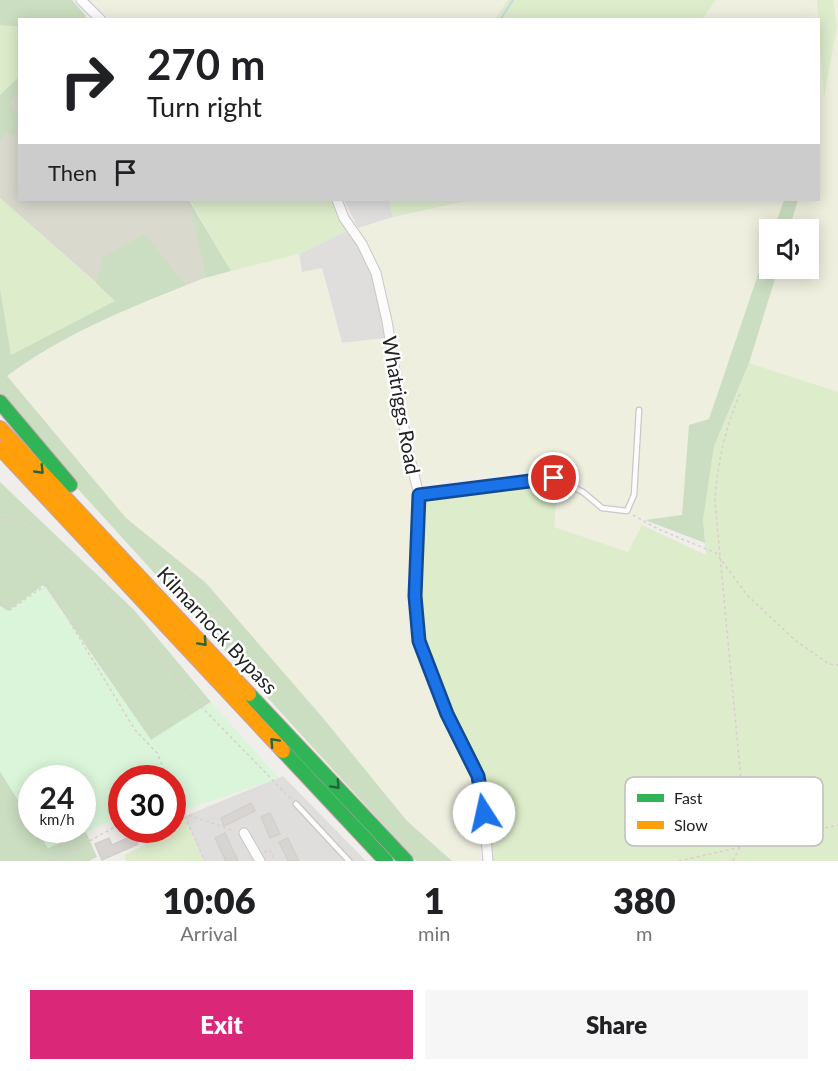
<!DOCTYPE html>
<style>
body{margin:0;font-family:Lato,sans-serif;background:#f6f6f6;color:#202124;height:100vh;display:flex;flex-direction:column;font-size:22px;white-space:nowrap}
*{box-sizing:border-box;margin:0}
p{font-size:20px;color:#757577}
.icon{flex:none;width:33px;height:33px;fill:none;stroke:currentColor;stroke-width:2;stroke-linecap:round;stroke-linejoin:round}
.map{position:relative;height:861px;overflow:hidden}
.panel{display:flex;flex-direction:column;background:#fff;flex:1}
.panel>*{flex:none}
.guide{position:absolute;left:18px;top:18px;width:802px;height:183px;border-radius:0px;box-shadow:0 3px 15px #0003;background:#fff;color:#202124;overflow:hidden}
.buttons{position:absolute;left:759px;top:219px;display:grid;gap:12px}
.buttons a{display:grid;place-items:center;width:60px;height:60px;border-radius:0px;background:#fff;box-shadow:0 3px 15px #0003;font-size:30px}
.speed{position:absolute;left:18px;top:765px;display:flex;gap:12px;font-size:30px;font-weight:700;text-align:center}
.speed>*{display:grid;place-content:center;width:78px;height:78px;border-radius:50%;background:#fff;box-shadow:0 3px 15px #0003;line-height:1}
.speed small{font-size:15px;font-weight:400}
.speed .limit{border:9px solid #d22;background:#fff;color:#111}
.pin{position:absolute;display:grid;place-items:center;width:51px;height:51px;color:#fff;margin:-26px;border:3px solid #fff;border-radius:50%;box-shadow:0 2px 6px #0007}
.me{position:absolute;width:66px;margin:-33px;rotate:350deg;stroke-linejoin:round;filter:drop-shadow(0 0 4px #0008)}
.turn{display:flex;align-items:center;gap:21px;height:126px;padding:0 30px;font-size:27px}
.turn .icon{width:78px;height:78px;stroke-width:2.5}
.turn b{display:block;font-size:42px;line-height:51px}
.then{display:flex;align-items:center;height:57px;padding:0 30px;background:#0003;gap:12px;font-size:22px}
.eta{display:flex;justify-content:space-evenly;align-items:center;height:102px;text-align:center}
.eta b{font-size:36px;font-weight:800;line-height:42px}
.cta{display:flex;gap:12px;margin-top:auto;padding:12px 30px}
.cta a{flex:1;height:69px;border-radius:0px;background:#db2777;color:#fff;font-size:24px;font-weight:800;line-height:69px;text-align:center}
.cta a+a{background:#f6f6f6;color:#202124}
.map>svg:first-child{display:block}
.residential{fill:#dfdedc}
.construction{fill:#d9d9cd}
.farmland{fill:#efefdf}
.grass{fill:#ddeccb}
.forest{fill:#cbdec1}
.park{fill:#daf5da}
.lines{fill:none;stroke-linecap:round;stroke-linejoin:round}
.stream{stroke:#bfdbe3;stroke-width:2}
.building{fill:#d7d4d2;stroke:#d3d0cc;stroke-width:1.5}
.lane-casing{stroke:#c9c8c7;stroke-width:7}
.street-casing{stroke:#c9c8c7;stroke-width:11}
.fast-casing{stroke:#c5a2ac;stroke-width:16}
.slow-casing{stroke:#c5a2ac;stroke-width:16}
.path{stroke:#dccecd;stroke-width:1.5;stroke-dasharray:3 3;stroke-linecap:butt}
.lane{stroke:#fdfcfc;stroke-width:4.5}
.street{stroke:#fdfcfc;stroke-width:9}
.fast{stroke:#30b455;stroke-width:14}
.slow{stroke:#ff9f0a;stroke-width:14}
.oneway{stroke:#286439}
.route-casing{stroke:#114b97;stroke-width:15}
.route{stroke:#1a73e8;stroke-width:10}
.labels{text-anchor:middle;dominant-baseline:central;stroke-width:5;stroke-linejoin:round;paint-order:stroke}
.street-label{font-size:20px;fill:#222;stroke:#fff}
.key{fill:#fff;stroke:#bdbdbd;stroke-width:1.5}
.key-label{font-size:16px;fill:#222}
</style>
<div class="map">
<svg width="838" height="861" viewBox="0 0 838 861">
<rect width="100%" height="100%" fill="#f0eeeb"/>
<g class="residential">
<polygon points="344,200 389,200 393,217 358,228"/>
<polygon points="346,231 361,250 373,276 387,338 342,343 322,269 302,272 299,254"/>
<polygon points="283,776 366,861 203,861 185,816"/>
</g>
<polygon class="construction" points="19,90 20,200 190,200 205,278 126,309 0,198 0,112"/>
<g class="farmland">
<polygon points="94,0 508,0 495,20 111,19"/>
<polygon points="716,0 817,0 819,19 702,20"/>
<polygon points="833,0 838,0 838,392 749,363 778,269 808,268 808,230 789,229 798,200 819,200 819,26 824,95 837,25"/>
<polygon points="472,200 784,200 774,229 770,230 769,242 709,419 689,425 682,515 645,520 629,552 554,527 558,484 554,481 554,468 422,483 380,272 358,228"/>
<polygon points="299,254 302,272 322,268 342,343 387,338 416,497 412,621 417,648 467,764 480,812 480,861 452,861 407,821 323,718 206,583 126,518 6,375 55,345 126,309 205,278"/>
</g>
<g class="grass">
<polygon points="508,0 716,0 702,19 495,19"/>
<polygon points="817,0 833,0 837,25 824,98"/>
<polygon points="0,25 19,27 19,77 0,95"/>
<polygon points="0,198 116,301 11,355 0,288"/>
<polygon points="190,200 334,200 346,231 299,254 231,271"/>
<polygon points="389,200 472,200 393,217"/>
<polygon points="749,363 838,392 838,861 493,861 489,802 482,775 426,652 421,611 424,499 554,481 558,484 554,527 628,552 642,525 706,555 703,520 714,446"/>
<polygon points="185,816 203,861 126,861 124,855 145,845 142,837 157,830 172,830 173,822"/>
</g>
<g class="forest">
<polygon points="0,0 72,0 86,16 83,20 20,20 19,27 0,25"/>
<polygon points="19,77 19,90 10,102 19,120 19,136 6,133 0,140 0,95"/>
<polygon points="784,200 798,200 789,229 774,229"/>
<polygon points="190,202 231,271 205,278"/>
<path d="M144,234L186,285C124,310 60,336 7,376L126,518L206,583L323,718L407,821L452,861H416L38,445L0,397V288L11,355L115,301L96,283L102,258Z"/>
<polygon points="769,242 770,268 778,269 749,363 714,446 703,520 705,543 645,520 682,515 689,425 709,419"/>
<polygon points="0,482 134,610 211,702 151,740 44,585 8,611 0,606"/>
<polygon points="0,771 31,821 32,830 37,830 48,848 86,832 97,857 89,861 0,861"/>
</g>
<polygon class="park" points="43,585 151,740 211,702 279,778 187,809 173,801 172,778 122,778 121,817 48,848 37,830 82,830 82,778 32,778 31,821 0,771 0,606 8,611"/>
<g class="lines">
<polyline class="stream" points="500,20 513,0"/>
</g>
<g class="building">
<polygon points="251,803 255,811 224,826 221,818"/>
<polygon points="270,813 280,834 270,838 261,817"/>
<polygon points="225,833 230,844 238,861 226,861 215,838"/>
<polygon points="134,835 138,844 102,860 95,844 109,838 112,845"/>
<polygon points="288,838 291,845 299,861 288,861 286,856 279,842"/>
</g>
<g class="lines">
<g class="lane-casing">
<g id="lane">
<polyline points="419,495 554,478 583,492 602,508 627,511 634,495 639,410"/>
<polyline points="296,804 349,861"/>
</g>
</g>
<g class="street-casing">
<g id="street">
<polyline points="81,0 101,20"/>
<polyline points="337,200 344,218 362,244 376,273 387,321 407,446 419,495 415,596 419,641 447,714 478,776 484,813 488,861"/>
<polyline points="244,833 260,861"/>
</g>
</g>
<g class="fast-casing">
<g id="fast">
<polyline points="0,402 70,485"/>
<polyline points="249,694 406,861"/>
<polyline points="283,751 386,861"/>
</g>
</g>
<g class="slow-casing">
<g id="slow">
<polyline points="0,428 249,694"/>
<polyline points="0,448 283,751"/>
</g>
</g>
<g class="path">
<path d="M740,394C725,429 717,464 715,502L747,845"/>
<polyline points="633,515 658,529 716,553 748,596 796,641 829,664 838,665"/>
<polyline points="0,517 25,520 75,562 151,644 189,694 292,800"/>
<polyline points="0,602 10,610 47,584 135,730 157,753 168,778"/>
<polyline points="172,789 205,861"/>
<polyline points="172,817 183,813 234,831"/>
<polyline points="264,852 270,850 275,861"/>
<polyline points="53,861 122,823"/>
<polyline points="679,861 838,825"/>
<polyline points="733,861 740,847"/>
</g>
<use href="#lane" class="lane"/>
<use href="#street" class="street"/>
<use href="#fast" class="fast"/>
<use href="#slow" class="slow"/>
</g>
<defs><path id="oneway-chevron" d="M-2-3.5L2.5 0L-2 3.5" fill="none" stroke-width="1.6" stroke-linecap="round" stroke-linejoin="round" transform="scale(1.5)"/></defs>
<g class="oneway">
<use href="#oneway-chevron" transform="translate(40 470) rotate(46)"/>
<use href="#oneway-chevron" transform="translate(203 642) rotate(47)"/>
<use href="#oneway-chevron" transform="translate(274 742) rotate(-133)"/>
<use href="#oneway-chevron" transform="translate(336 785) rotate(47)"/>
</g>
<g class="lines">
<g class="route-casing">
<polyline id="route" points="484,813 478,776 447,714 419,641 415,596 419,495 554,478"/>
</g>
<use href="#route" class="route"/>
</g>
<g class="labels">
<g class="street-label">
<text transform="translate(402 405) rotate(80)">Whatriggs Road</text>
<text transform="translate(218 630) rotate(47)">Kilmarnock Bypass</text>
</g>
</g>
<rect x="625" y="777" width="198" height="69" rx="9" class="key"/>
<rect x="637" y="794" width="27" height="8" fill="#30b455"/>
<rect x="637" y="821" width="27" height="8" fill="#ff9f0a"/>
<g class="key-label">
<text x="674" y="804">Fast</text>
<text x="674" y="831">Slow</text>
</g>
</svg>
<div class="buttons">
<a><svg class="icon" aria-label="sound" viewBox="0 0 24 24"><path d="M4 9h4l5-4v14l-5-4H4zM17 9q2 3 0 6"/></svg></a>
</div>
<div class="speed"><div>24<small>km/h</small></div><div class="limit">30</div></div>
<div class="pin" style="left:554px;top:478px;background:#d93025"><svg class="icon" aria-label="arrive" viewBox="0 0 24 24"><path d="M6 21V4h12l-3 4 3 4H6"/></svg></div>
<svg class="me" style="left:484px;top:813px" viewBox="-20 -20 40 40"><circle r="19" fill="#fff"/><path d="M0-13L10 11 0 6-10 11z" fill="#1a73e8"/></svg>
<div class="guide">
<div class="turn"><svg class="icon" aria-label="right" viewBox="0 0 24 24"><path d="M7 20v-9h11M14 6l5 5-5 5"/></svg><div><b>270 m</b>Turn right</div></div>
<div class="then">Then<svg class="icon" aria-label="arrive" viewBox="0 0 24 24"><path d="M6 21V4h12l-3 4 3 4H6"/></svg></div>
</div>
</div>
<section class="panel">
<div class="eta">
<div><b>10:06</b><p>Arrival</p></div>
<div><b>1</b><p>min</p></div>
<div><b>380</b><p>m</p></div>
</div>
<div class="cta"><a>Exit</a><a>Share</a></div>
</section>
